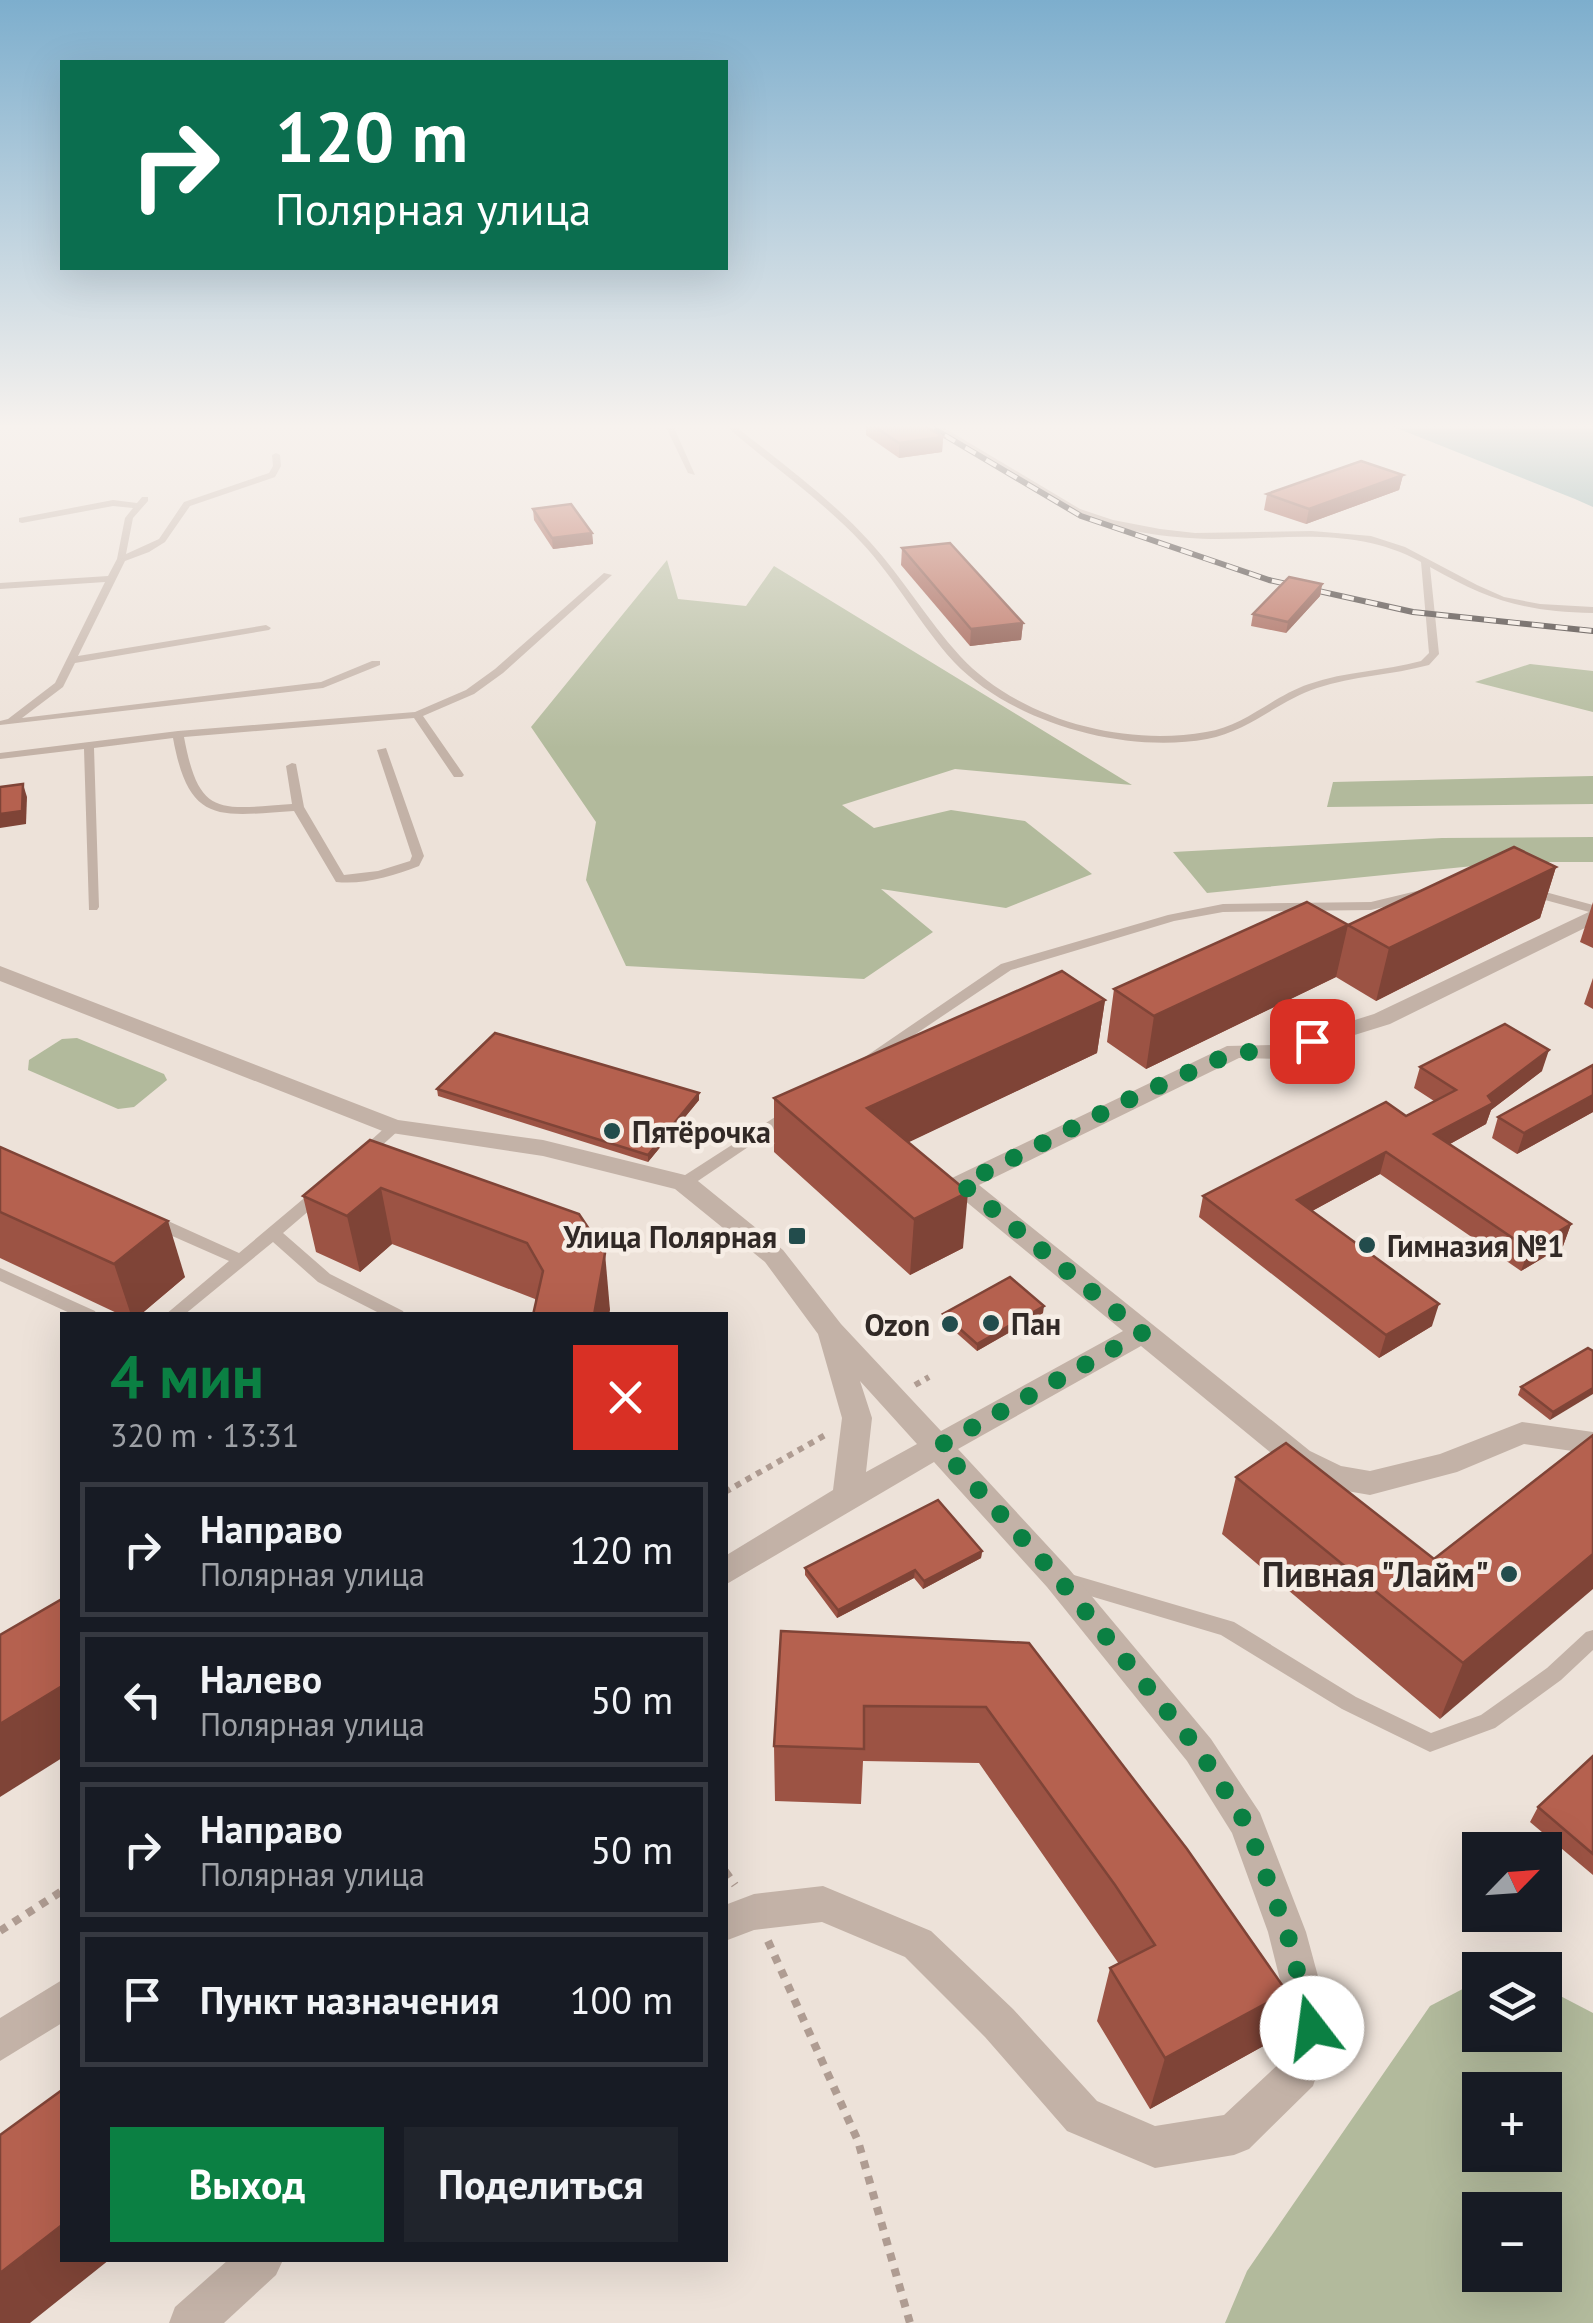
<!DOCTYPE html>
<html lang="ru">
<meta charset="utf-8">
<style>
body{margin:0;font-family:"PT Sans",sans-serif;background:#20242c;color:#f1f3f6;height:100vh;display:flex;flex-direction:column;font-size:38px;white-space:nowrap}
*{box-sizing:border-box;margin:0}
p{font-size:32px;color:#9ea1a6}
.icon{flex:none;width:55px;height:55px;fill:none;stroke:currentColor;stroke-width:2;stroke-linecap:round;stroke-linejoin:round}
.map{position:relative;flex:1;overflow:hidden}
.drawer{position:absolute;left:60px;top:1312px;width:668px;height:950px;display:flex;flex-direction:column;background:#171b24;border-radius:0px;box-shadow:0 10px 40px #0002}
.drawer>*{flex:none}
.top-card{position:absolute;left:60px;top:60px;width:668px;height:210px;border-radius:0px;box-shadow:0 10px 40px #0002;background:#0b6e4f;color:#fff;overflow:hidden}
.needle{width:65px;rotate:65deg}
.buttons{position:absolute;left:1462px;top:1832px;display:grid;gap:20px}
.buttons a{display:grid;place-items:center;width:100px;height:100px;border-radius:0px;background:#171b24;box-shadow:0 10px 40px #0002;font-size:50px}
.pin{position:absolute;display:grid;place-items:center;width:85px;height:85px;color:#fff;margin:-42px;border-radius:20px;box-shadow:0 5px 15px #0006}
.me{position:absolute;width:110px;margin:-55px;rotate:345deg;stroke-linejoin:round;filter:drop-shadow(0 0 8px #0008)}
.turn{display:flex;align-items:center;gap:35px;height:210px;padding:0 50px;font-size:45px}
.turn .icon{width:130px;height:130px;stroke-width:2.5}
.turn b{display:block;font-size:70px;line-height:85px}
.round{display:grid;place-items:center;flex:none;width:105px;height:105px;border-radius:0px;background:#20242c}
.headline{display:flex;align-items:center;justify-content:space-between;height:170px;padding:0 50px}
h1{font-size:60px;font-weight:800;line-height:75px;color:#0b8043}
.button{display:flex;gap:20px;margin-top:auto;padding:20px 50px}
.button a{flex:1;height:115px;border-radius:0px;background:#0b8043;color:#fff;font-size:40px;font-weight:800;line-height:115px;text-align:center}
.button a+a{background:#20242c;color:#f1f3f6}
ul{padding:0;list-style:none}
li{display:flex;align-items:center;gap:30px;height:135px;margin:0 20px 15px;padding:0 30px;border:5px solid #363941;border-radius:0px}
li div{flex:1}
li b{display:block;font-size:38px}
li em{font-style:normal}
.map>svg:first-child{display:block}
.green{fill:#b2ba9c;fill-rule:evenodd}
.water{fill:#7ca6a5}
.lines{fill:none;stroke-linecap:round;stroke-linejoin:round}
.path-far1{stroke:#af9c92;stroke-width:6;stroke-dasharray:6 6;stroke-linecap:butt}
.path{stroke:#af9c92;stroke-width:8;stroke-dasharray:8 8;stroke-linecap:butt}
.lane{fill:#c3b2a7;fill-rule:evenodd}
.street{fill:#c3b2a7;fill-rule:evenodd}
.rail-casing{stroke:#312926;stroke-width:6}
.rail{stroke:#f6ede5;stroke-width:4;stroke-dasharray:12;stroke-linecap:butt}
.wall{fill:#9c5344}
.shaded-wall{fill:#7f4437}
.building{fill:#b5614f;stroke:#7f4437;stroke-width:2.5}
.route{stroke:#0b8043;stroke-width:18;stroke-dasharray:0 32.4}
.poi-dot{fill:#224c4c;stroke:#f6ede5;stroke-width:4}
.labels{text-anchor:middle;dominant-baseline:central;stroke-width:9;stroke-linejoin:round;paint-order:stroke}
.poi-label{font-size:30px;font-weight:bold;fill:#312926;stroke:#f6ede5;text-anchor:start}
.near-poi-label{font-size:35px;font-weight:bold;fill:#312926;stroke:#f6ede5;text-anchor:end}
</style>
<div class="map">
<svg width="1593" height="2323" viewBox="0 0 1593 2323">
<rect width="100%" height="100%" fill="#ede2d9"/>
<g class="green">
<polygon points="667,560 678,599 746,606 774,566 1132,785 955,769 842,805 874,828 951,810 1025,821 1092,874 1006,908 881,889 933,932 864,979 626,966 586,880 596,822 531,727"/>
<polygon points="1530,664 1593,671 1593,712 1475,682"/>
<polygon points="1593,776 1593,804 1327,807 1333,782"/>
<polygon points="1593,837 1593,862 1513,862 1207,893 1173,852 1442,838"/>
<polygon points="77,1038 164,1074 167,1080 134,1107 118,1109 28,1070 29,1060 62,1039"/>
<path d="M1480,1980V2035H1545V1988L1593,2013V2323H1225L1247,2271L1430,2006ZM1545,2090V2155H1480V2090ZM1545,2210V2275H1480V2210Z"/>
</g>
<polygon class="water" points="1384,423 1593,423 1593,507 1575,499"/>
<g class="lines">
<g class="path-far1">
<polyline points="915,1385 929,1377"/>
<polyline points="725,1492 827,1434"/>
</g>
<g class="path">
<polyline points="725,1871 735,1885"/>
<polyline points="0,1931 62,1891"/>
<polyline points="768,1941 858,2141 910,2323"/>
</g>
<g class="lane">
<polygon points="664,423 672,423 695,475 688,473"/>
<path d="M723,423H731C779,461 829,497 870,542C903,578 927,620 960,656C1018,719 1123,747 1206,732C1245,726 1273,696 1309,684C1346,671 1385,671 1421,661L1429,653L1421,562C1353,525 1285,540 1211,539C1167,538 1118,531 1077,514C1047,501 1019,480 992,463C971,450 946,438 927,423H936L1080,509L1113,520L1160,529L1195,533L1312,531L1371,536L1405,547L1477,585L1504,597L1540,604L1593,607V613C1525,612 1488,600 1430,567L1439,654L1429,665C1392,675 1353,676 1317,688C1278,701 1249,731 1207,739C1125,754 1012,723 954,662C920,625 896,579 861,542C819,497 768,464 723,423Z"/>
<polygon points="276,453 280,455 281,466 275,477 190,506 165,542 149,552 125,561 78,656 266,625 271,628 269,630 75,663 63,687 22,718 321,682 372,661 380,661 380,665 323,688 0,725 0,721 8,719 55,683 105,582 0,589 0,583 108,576 117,559 125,518 133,508 113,506 22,523 19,522 19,518 113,500 137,503 142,497 148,497 148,501 133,518 126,554 159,539 184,502 269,473 273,466 272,455"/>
<path d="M604,573L612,575L503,673L474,694L423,716L464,775L462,777H454L414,718L184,737C199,818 219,809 292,804L286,766L292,763L296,764L304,807L344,875L378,871L410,861L412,856L377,750L386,748L424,856L419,866C393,876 364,885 336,882L294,811C218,816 189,825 173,738L94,748L99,907L97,910H89L84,749L0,759V753L178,731L415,712L466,690L495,669Z"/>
<polygon points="1527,887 1593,905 1593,913 1523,894 1523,888"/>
<polygon points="1425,889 1429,890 1429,896 1371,910 1223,912 1174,921 1011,970 871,1064 861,1064 859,1061 1001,964 1168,915 1223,904 1371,902"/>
<polygon points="789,1108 796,1113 794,1116 689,1187 679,1187 676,1183 679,1179"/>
<polygon points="394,1122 399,1124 401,1127 399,1130 368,1158 358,1158 356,1155 358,1152 389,1124"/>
<polygon points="320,1188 325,1189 328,1193 325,1197 283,1233 330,1274 403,1311 405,1315 383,1315 318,1282 273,1242 184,1315 165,1315 229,1261 145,1224 143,1220 145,1216 157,1216 239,1253 315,1189"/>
<polygon points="0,1268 95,1311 97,1315 74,1315 0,1281"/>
<polygon points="1067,1573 1234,1622 1356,1697 1431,1733 1481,1715 1547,1668 1586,1632 1593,1630 1593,1650 1561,1680 1495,1728 1430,1752 1342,1709 1221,1635 1060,1587 1057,1581 1060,1575"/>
</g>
<g class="street">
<path d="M1593,910V924L1390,1024L1277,1059L1239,1058L979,1185L1310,1451L1341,1466L1370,1471L1440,1454L1522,1422L1593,1432V1454L1524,1444L1457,1472L1370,1495L1335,1489L1288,1467L1141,1346L958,1449L1069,1569L1211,1739L1260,1813L1306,1932L1332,2028L1313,2086L1249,2149L1234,2155L1155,2168L1067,2131L985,2037L905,1957L822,1922L754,1930L725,1941V1905L754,1894L823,1886L931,1931L1013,2009L1097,2101L1155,2126L1224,2115L1283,2060L1292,2028L1268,1932L1232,1833L1187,1761L1047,1587L934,1462L725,1585V1556L833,1490L842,1418L818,1334L765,1262L675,1189L543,1156L385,1132L0,981V966L398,1120L543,1140L693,1177L783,1250L841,1324L941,1431L1123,1331L952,1190L948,1184L952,1178L1227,1046L1275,1045L1374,1014ZM860,1381L917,1444L866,1472L872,1418Z"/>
<polygon points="62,1980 62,2023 0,2061 0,2018"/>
<polygon points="228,2260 283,2260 276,2275 224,2323 169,2323 175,2307"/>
</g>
<g class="rail-casing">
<polyline id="rail" points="924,423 1081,516 1269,580 1413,612 1593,631"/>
</g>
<use href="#rail" class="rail"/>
</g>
<g class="wall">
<polygon points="866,423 921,423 943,437 942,452 899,458 866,435"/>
<polygon points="1403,475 1399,490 1306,524 1264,510 1267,494"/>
<polygon points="533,509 592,533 593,544 553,549 534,520"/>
<polygon points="902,548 1023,623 1021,640 970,646 901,565"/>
<polygon points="1322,584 1320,596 1286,633 1251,626 1253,614"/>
<polygon points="1556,867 1540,918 1376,1001 1336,977 1146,1069 1107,1042 1114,989"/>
<polygon points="1593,902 1593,948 1580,942"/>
<polygon points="1593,978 1593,1009 1584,1004"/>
<polygon points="1105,1000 1097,1053 908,1142 963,1248 910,1275 774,1152 774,1098"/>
<polygon points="1593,1065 1593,1112 1517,1154 1492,1138 1498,1117"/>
<polygon points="1420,1067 1542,1071 1491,1110 1486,1124 1450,1144 1571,1224 1563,1246 1521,1271 1380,1174 1312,1211 1432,1326 1379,1358 1199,1217 1203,1196 1406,1116 1434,1101 1414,1088"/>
<polygon points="437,1089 699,1093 699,1100 648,1162 438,1096"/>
<polygon points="370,1140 579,1214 610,1310 536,1302 535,1299 392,1244 360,1272 316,1252 303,1196"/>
<polygon points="0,1147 185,1277 140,1315 121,1315 0,1258"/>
<polygon points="1043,1313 977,1351 943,1321 943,1314"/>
<polygon points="1593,1351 1550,1420 1518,1395 1521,1387"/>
<polygon points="1593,1435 1440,1719 1222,1534 1236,1477 1434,1559"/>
<polygon points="982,1551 981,1558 923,1589 914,1578 837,1618 805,1575 805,1568"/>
<polygon points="781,1631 1029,1643 1287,1992 1267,2044 1150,2109 1097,2021 1110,1968 1119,1964 979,1763 863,1761 861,1804 775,1801 774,1746"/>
<polygon points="1593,1756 1593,1875 1530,1822 1538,1807"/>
</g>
<g class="shaded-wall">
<polygon points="943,437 942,452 899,458 899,443"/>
<polygon points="1403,475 1399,490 1306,524 1309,509"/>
<polygon points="592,533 593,544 553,549 552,538"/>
<polygon points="1322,584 1320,596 1286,633 1288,622"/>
<polygon points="1023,623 1021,640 970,646 971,629"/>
<polygon points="23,784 27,797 26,824 0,828 0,814"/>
<polygon points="1556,867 1540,918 1376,1001 1389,948"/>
<polygon points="1348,925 1336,977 1146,1069 1154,1016"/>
<polygon points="1105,1000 1097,1053 865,1163 867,1108"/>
<polygon points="1549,1050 1542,1071 1491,1110 1486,1124 1428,1156 1434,1134"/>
<polygon points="699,1093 699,1100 648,1162 648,1155"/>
<polygon points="1593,1095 1593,1112 1517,1154 1524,1133"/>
<polygon points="1386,1152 1380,1174 1292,1222 1297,1200"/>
<polygon points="381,1188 392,1244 360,1272 347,1216"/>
<polygon points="968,1192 963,1248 910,1275 914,1219"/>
<polygon points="168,1221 185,1277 140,1315 131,1315 114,1264"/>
<polygon points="1571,1224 1563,1246 1521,1271 1529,1249"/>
<polygon points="605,1253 610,1310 609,1315 594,1315"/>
<polygon points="1439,1304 1432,1326 1379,1358 1386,1335"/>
<polygon points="1044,1306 1043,1313 977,1351 977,1344"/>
<polygon points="1593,1388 1593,1394 1550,1420 1553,1412"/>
<polygon points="982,1551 981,1558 923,1589 924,1581"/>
<polygon points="1593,1554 1593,1589 1440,1719 1463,1663"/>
<polygon points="915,1570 914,1578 837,1618 838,1610"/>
<polygon points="62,1686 62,1758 0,1797 0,1724"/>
<polygon points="1287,1992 1267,2044 1150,2109 1165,2058"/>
<polygon points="62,2225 62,2260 109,2260 30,2323 0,2323 0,2273"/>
</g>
<g class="building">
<polygon points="869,423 921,423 943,437 899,443"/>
<polygon points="1361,461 1403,475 1309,509 1267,494"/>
<polygon points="571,504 592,533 552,538 533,509"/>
<polygon points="950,543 1023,623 971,629 902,548"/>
<polygon points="1289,577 1322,584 1288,622 1253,614"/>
<polygon points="23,784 22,811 0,814 0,787"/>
<polygon points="1514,847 1556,867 1389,948 1348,925"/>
<polygon points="1307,902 1348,925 1154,1016 1114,989"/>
<polygon points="1062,971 1105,1000 867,1108 968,1192 914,1219 774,1098"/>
<polygon points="1505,1024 1549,1050 1488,1096 1493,1103 1434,1134 1571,1224 1529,1249 1386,1152 1297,1200 1439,1304 1386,1335 1203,1196 1386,1102 1406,1116 1456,1090 1420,1067"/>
<polygon points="495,1033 699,1093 648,1155 437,1089"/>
<polygon points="1593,1065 1593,1095 1524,1133 1498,1117"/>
<polygon points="370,1140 579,1214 605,1253 594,1315 533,1315 543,1271 527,1243 381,1188 347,1216 303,1196"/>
<polygon points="0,1147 168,1221 114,1264 0,1212"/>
<polygon points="1010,1277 1044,1306 977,1344 943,1314"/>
<polygon points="1588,1348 1593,1351 1593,1388 1553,1412 1521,1387"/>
<polygon points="1593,1435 1593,1554 1463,1663 1236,1477 1286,1443 1434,1559"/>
<polygon points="938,1500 982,1551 924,1581 915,1570 838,1610 805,1568"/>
<polygon points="62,1599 62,1686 0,1724 0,1635"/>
<polygon points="781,1631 1029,1643 1187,1849 1287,1992 1165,2058 1110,1968 1155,1945 1115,1885 986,1707 864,1706 864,1749 774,1746"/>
<polygon points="1593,1756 1593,1854 1538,1807"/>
<polygon points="62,2090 62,2225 0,2273 0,2135"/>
</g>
<linearGradient id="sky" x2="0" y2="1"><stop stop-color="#7daecd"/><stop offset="0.57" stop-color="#f7f2ee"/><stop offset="1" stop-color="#f7f2ee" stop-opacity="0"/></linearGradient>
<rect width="1593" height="748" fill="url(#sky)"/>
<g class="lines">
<polyline class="route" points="1312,1041 1277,1052 1235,1052 1136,1096 962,1184 1142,1333 939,1446 1058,1578 1199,1750 1247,1825 1287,1932 1312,2028"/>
</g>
<g class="poi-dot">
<circle cx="612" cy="1131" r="10"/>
<rect x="787" y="1226" width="20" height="20" rx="5"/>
<circle cx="1367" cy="1245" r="10"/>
<circle cx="991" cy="1323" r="10"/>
<circle cx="950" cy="1324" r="10"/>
<circle cx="1509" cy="1574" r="10"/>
</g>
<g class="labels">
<g class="poi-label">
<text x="632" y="1131">Пятёрочка</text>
<text x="777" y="1236" text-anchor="end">Улица Полярная</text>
<text x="1387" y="1245">Гимназия №1</text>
<text x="1011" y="1323">Пан</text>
<text x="930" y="1324" text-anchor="end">Ozon</text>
</g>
<g class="near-poi-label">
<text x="1489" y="1574">Пивная "Лайм"</text>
</g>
</g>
</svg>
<div class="buttons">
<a><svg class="needle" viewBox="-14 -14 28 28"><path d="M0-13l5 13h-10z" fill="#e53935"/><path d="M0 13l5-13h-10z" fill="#9ea1a6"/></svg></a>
<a><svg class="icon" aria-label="layers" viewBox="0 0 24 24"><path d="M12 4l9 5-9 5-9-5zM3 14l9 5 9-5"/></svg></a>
<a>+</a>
<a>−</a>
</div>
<div class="pin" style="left:1312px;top:1041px;background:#d93025"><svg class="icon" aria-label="arrive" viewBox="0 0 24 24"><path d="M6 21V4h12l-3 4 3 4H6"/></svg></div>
<svg class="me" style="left:1312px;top:2028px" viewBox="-20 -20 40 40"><circle r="19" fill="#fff"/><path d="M0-13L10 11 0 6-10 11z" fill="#0b8043"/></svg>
<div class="top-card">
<div class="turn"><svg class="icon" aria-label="right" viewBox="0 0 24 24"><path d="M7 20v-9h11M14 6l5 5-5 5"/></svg><div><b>120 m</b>Полярная улица</div></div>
</div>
<section class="drawer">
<div class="headline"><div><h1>4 мин</h1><p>320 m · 13:31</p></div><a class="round" style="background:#d93025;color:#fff"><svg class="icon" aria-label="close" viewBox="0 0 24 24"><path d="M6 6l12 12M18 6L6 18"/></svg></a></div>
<ul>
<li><svg class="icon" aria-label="right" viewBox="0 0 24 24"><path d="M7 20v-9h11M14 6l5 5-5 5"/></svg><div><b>Направо</b><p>Полярная улица</p></div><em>120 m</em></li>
<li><svg class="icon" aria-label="left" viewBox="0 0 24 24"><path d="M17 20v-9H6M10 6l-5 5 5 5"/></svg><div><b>Налево</b><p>Полярная улица</p></div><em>50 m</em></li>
<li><svg class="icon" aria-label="right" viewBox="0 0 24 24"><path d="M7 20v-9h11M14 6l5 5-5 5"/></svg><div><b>Направо</b><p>Полярная улица</p></div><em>50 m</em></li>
<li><svg class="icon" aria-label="arrive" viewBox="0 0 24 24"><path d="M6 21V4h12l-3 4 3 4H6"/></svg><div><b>Пункт назначения</b></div><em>100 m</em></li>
</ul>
<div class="button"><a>Выход</a><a>Поделиться</a></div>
</section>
</div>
